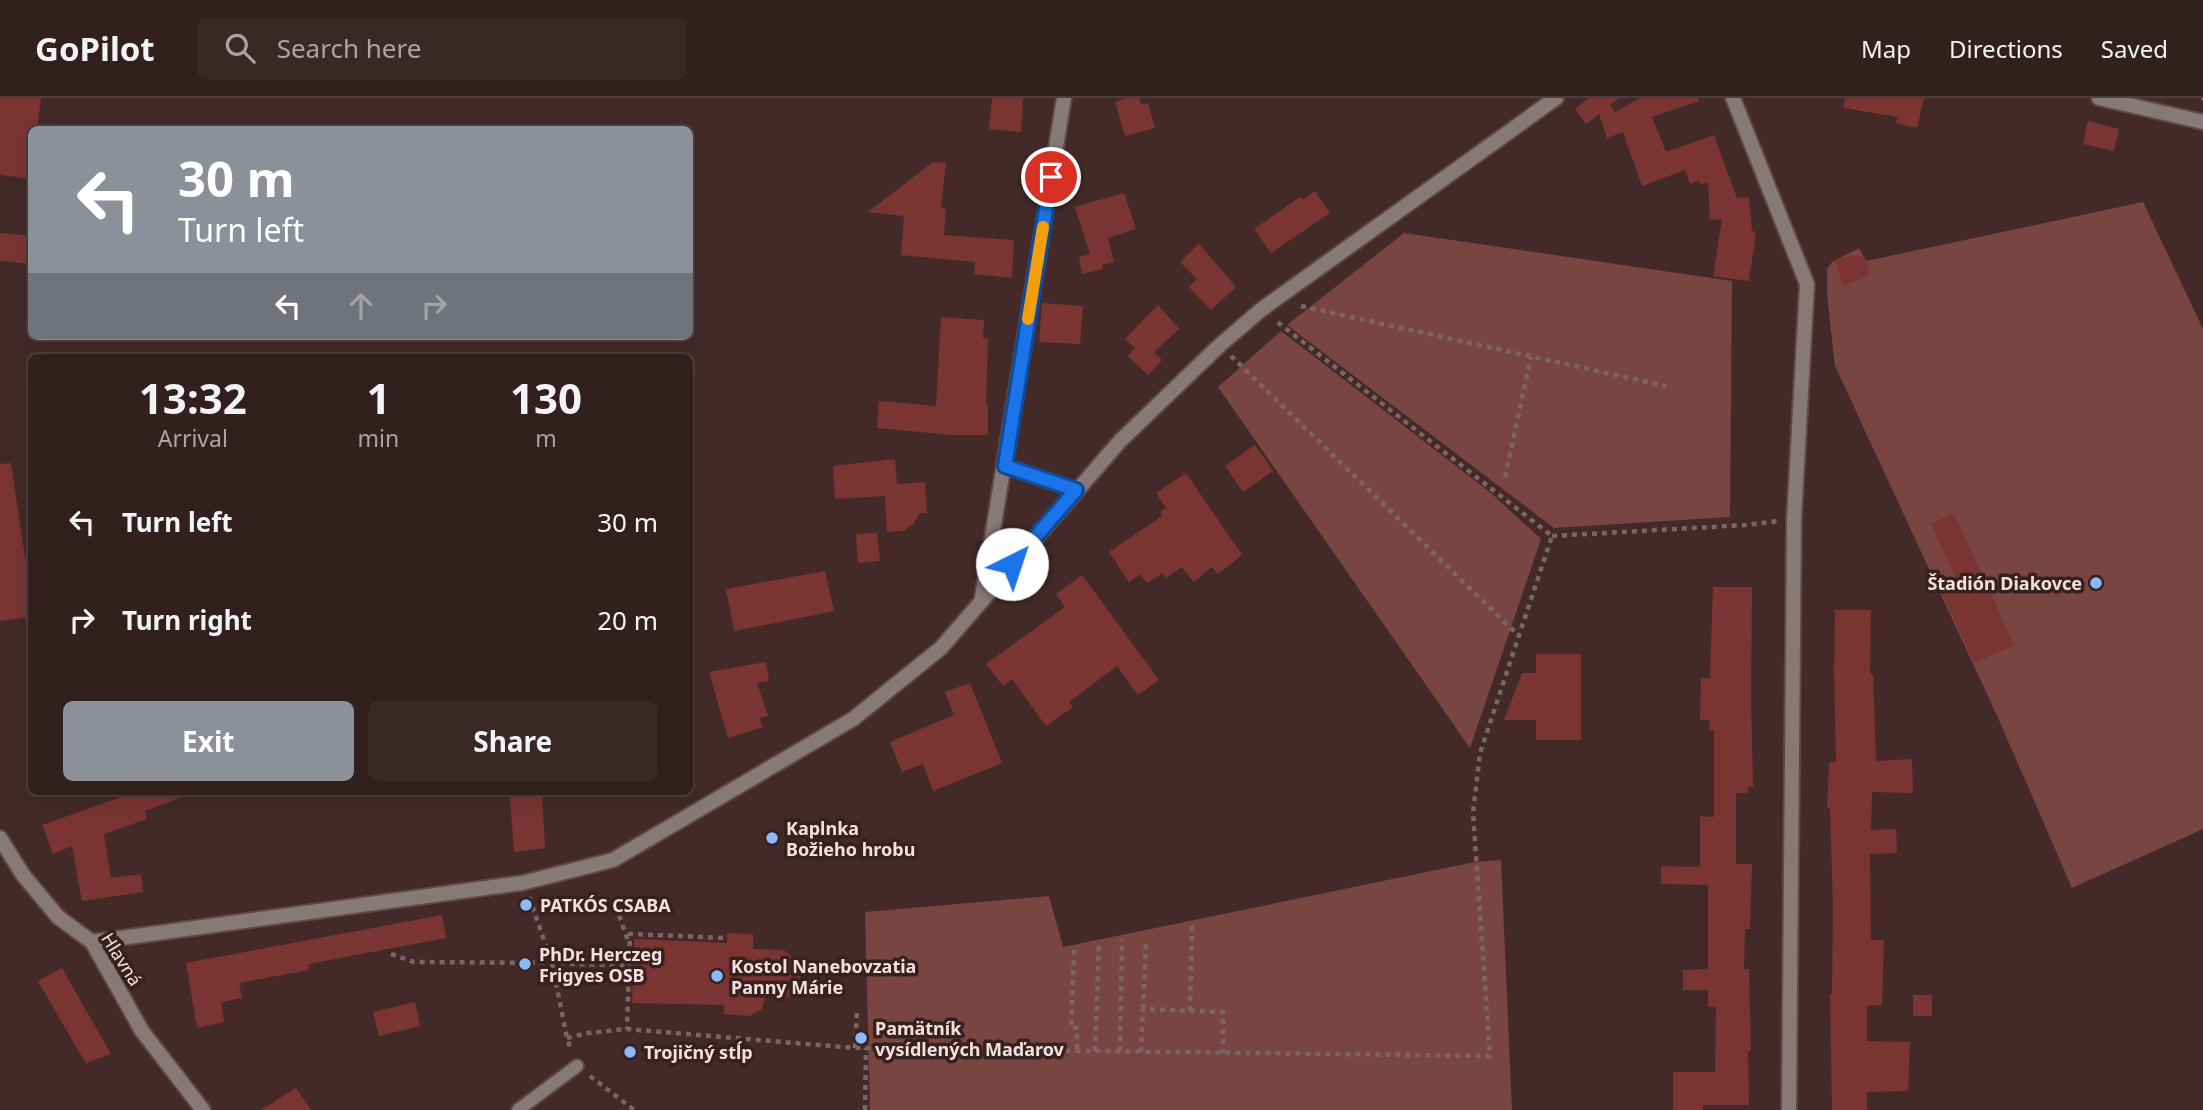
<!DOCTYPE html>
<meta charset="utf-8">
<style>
body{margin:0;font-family:"Noto Sans",sans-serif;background:#3a2827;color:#f1f3f6;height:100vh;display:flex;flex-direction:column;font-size:26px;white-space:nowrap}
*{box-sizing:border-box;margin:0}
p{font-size:23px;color:#a8a3a4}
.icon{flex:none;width:38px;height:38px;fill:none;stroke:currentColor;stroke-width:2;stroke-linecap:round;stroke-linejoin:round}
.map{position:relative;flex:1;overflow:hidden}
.details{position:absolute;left:28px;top:256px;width:665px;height:441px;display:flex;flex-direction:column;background:#32201e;border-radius:10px;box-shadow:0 7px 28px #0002,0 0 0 2px #4d3e3c}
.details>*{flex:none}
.banner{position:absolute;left:28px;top:28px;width:665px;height:214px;border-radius:10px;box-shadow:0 7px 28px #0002,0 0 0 2px #4d3e3c;background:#8c9099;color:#fff;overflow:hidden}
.pin{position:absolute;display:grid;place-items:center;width:60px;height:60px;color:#fff;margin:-30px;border:4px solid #fff;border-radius:50%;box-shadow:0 2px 7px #0007}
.me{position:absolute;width:77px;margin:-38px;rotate:41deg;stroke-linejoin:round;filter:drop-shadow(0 0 5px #0008)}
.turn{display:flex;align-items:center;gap:24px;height:147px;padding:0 35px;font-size:32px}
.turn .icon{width:91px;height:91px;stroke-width:2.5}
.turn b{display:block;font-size:49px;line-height:60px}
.lanes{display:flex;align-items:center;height:66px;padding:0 35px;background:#0003;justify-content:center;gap:35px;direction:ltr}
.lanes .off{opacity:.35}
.eta{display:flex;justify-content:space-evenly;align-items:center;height:119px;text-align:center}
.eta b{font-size:42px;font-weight:700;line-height:49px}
.action{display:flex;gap:14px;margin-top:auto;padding:14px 35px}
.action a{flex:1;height:80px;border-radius:10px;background:#8c9099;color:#fff;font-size:28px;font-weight:700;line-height:80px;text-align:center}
.action a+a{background:#3a2827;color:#f1f3f6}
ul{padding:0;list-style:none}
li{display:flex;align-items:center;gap:21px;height:98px;padding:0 35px}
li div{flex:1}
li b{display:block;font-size:26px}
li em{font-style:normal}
header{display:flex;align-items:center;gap:42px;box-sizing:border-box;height:98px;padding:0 35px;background:#32201e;border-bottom:2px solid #4d3e3c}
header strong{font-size:33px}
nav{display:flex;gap:38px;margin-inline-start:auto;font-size:24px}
.search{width:490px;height:63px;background:#3a2827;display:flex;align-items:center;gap:18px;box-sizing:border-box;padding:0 24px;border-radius:10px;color:#a8a3a4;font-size:26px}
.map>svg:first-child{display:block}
.green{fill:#784541}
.building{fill:#7a3532}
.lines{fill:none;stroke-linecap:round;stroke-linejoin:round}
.service-casing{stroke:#5f4745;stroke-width:16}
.minor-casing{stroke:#5f4745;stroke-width:18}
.tertiary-casing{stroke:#5f4745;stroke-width:18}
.path{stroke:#7b6563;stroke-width:4.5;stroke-dasharray:5 5;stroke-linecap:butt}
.service{stroke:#877978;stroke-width:12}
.minor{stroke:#877978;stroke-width:14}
.tertiary{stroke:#877978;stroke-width:14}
.route-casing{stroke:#114b97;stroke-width:18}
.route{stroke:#1a73e8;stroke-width:12}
.slow{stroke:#f59e0b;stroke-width:12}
.poi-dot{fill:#89bafc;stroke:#38201e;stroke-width:2.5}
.labels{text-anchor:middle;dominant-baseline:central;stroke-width:7;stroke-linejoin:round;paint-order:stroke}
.poi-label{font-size:18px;font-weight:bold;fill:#f1e0de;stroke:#38201e;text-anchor:start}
.street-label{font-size:18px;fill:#f1e0de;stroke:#38201e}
</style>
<header>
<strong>GoPilot</strong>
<div class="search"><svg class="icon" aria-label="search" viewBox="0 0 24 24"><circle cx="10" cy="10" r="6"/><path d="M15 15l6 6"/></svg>Search here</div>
<nav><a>Map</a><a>Directions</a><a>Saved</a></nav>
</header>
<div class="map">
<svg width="2203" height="1012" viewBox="0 0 2203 1012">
<rect width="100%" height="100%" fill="#432a28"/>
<g class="green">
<polygon points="2143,104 2203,231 2203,731 2072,790 1999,622 1835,268 1827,196 1827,171 1832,164 1859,150 1866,163"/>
<polygon points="1404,135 1732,183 1730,419 1554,430 1287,227"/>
<polygon points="1281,233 1491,395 1541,441 1470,650 1218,289"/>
<polygon points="1501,762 1512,1012 870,1012 865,814 1049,798 1063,849 1475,764"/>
</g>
<g class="building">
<polygon points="0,0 41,0 37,32 32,32 32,81 0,77"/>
<polygon points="992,0 1023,0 1021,34 989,31"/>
<polygon points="1127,0 1139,0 1141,7 1148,5 1155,30 1125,38 1115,4"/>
<polygon points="1589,0 1619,0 1610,7 1615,14 1640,0 1698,0 1699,3 1652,19 1666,54 1714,37 1737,100 1749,99 1752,133 1756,134 1749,183 1713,178 1722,121 1710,122 1708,84 1700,87 1699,82 1690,86 1685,72 1642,88 1623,34 1607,40 1599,16 1586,26 1575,11"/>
<polygon points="1845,0 1924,0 1917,30 1896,25 1898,19 1844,10"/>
<polygon points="2088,23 2119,31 2114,53 2083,46"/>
<polygon points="933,64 946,65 941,108 946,112 944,137 1014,142 1012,180 974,176 975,164 901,157 904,118 868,114"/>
<polygon points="1315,93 1330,115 1271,155 1254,131 1300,99 1302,102"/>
<polygon points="1124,95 1136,131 1108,140 1114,164 1102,167 1103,171 1082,176 1079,159 1090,156 1075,109"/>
<polygon points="0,135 32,138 32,166 0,163"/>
<polygon points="1199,146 1236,189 1211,212 1189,189 1197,181 1180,164"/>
<polygon points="1853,157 1854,160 1863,157 1870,177 1844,188 1835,163"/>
<polygon points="1042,205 1083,208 1080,246 1039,244"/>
<polygon points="1158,207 1179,231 1154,254 1162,262 1148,277 1128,258 1135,250 1125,241"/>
<polygon points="941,219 984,222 983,240 988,241 986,307 988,307 988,337 952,337 877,330 879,303 936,308"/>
<polygon points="1255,347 1273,373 1243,394 1225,368"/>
<polygon points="895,361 897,386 925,384 927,415 920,415 913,426 903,433 887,434 885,398 835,401 833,368"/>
<polygon points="11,365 25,459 32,458 32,519 0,523 0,366"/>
<polygon points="1186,375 1242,457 1218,476 1212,469 1194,484 1182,469 1166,480 1163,475 1147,485 1140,476 1129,484 1109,454 1162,418 1160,414 1166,410 1156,395"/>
<polygon points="1954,415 2014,547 1974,565 1940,491 1957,483 1931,426"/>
<polygon points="877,435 880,463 858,465 856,436"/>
<polygon points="825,473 834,513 734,533 726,491"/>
<polygon points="1082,477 1159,582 1138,597 1117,568 1069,604 1073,609 1046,628 1012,581 1003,588 986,566 1065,509 1056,496"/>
<polygon points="1713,489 1752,489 1751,600 1753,689 1748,689 1748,695 1736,695 1736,766 1752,766 1750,831 1745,831 1744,871 1749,871 1751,953 1748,953 1749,1007 1703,1007 1703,1012 1673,1012 1673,974 1715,974 1716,909 1708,909 1708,892 1683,892 1683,872 1708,871 1708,787 1661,786 1661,768 1700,769 1700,718 1714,719 1714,632 1709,632 1710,622 1700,622 1701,580 1710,580"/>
<polygon points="1835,512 1871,512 1870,576 1873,576 1876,663 1912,661 1913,695 1872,694 1871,732 1896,731 1897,755 1870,756 1871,842 1884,842 1882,907 1867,908 1867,943 1910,944 1908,993 1867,994 1867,1012 1832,1012 1830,896 1832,896 1833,810 1830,710 1827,710 1829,664 1836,664 1834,573"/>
<polygon points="1536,556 1581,556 1581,642 1536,642 1536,622 1504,622 1522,575 1536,575"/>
<polygon points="766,564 769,583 757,585 768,618 759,620 763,629 728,640 709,574"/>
<polygon points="970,585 1002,665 933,693 923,666 902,674 890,644 954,617 945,594"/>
<polygon points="138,693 193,693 193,695 145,713 147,721 104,736 111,780 141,776 143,794 82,803 72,748 53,756 42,727"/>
<polygon points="542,696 545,750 514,754 510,699"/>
<polygon points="442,817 446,840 308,866 309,872 239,885 242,900 221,904 224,924 197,930 186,865"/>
<polygon points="727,835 753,836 753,851 784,852 793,860 801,880 791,899 765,899 762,911 750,918 724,916 724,907 632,905 634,841 727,845"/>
<polygon points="62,870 95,928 111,956 86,965 72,942 38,883"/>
<rect x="1913" y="897" width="19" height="21"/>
<polygon points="415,904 420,928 379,938 373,914"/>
<polygon points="296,990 311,1012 261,1012"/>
</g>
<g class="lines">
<g class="service-casing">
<polyline id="service" points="518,1012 577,968"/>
</g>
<g class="minor-casing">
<g id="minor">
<polyline points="1733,0 1807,186 1794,421 1789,1012"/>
<polyline points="1005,368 1076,392"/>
<polyline points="982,500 1064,0"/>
</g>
</g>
<g class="tertiary-casing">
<g id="tertiary">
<polyline points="2099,0 2203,24"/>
<polyline points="0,740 23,777 58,819 92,844 142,933 203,1012"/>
<polyline points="92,844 522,785 613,762 853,621 941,550 1120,343 1220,247 1262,211 1556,0"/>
</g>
</g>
<g class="path">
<polyline points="2201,0 2203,0"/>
<polyline points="1301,208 1666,288"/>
<polyline points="1231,258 1519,538"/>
<polyline points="1505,379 1531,259"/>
<polyline points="1552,438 1746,427 1779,423"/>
<polyline points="529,799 552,865 567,940 571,952"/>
<polyline points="616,808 628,843"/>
<polyline points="1074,852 1071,930 1077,930 1077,953"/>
<polyline points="391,856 414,864 552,865 629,868 627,931"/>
<polyline points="629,868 630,836 727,840"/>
<polyline points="1143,911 1146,842"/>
<polyline points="1190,913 1192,828"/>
<polyline points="567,940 588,935 627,931 855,950 1490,958 1473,715 1480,655 1552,438 1276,223"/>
<polyline points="855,950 857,913"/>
<polyline points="1095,953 1099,848"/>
<polyline points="1120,953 1122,842"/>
<polyline points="1141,954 1143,911 1223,914 1223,955"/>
<polyline points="590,978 634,1012"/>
<polyline points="865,1012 866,950"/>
</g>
<use href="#service" class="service"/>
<use href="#minor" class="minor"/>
<use href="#tertiary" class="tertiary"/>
</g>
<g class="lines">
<g class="route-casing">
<polyline id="route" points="1012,466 1076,392 1005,368 1051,79"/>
</g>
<use href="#route" class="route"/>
<polyline class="slow" points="1028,221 1043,129"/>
</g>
<g class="poi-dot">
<circle cx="2096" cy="485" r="7"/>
<circle cx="772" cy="740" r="7"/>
<circle cx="526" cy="807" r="7"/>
<circle cx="525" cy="866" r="7"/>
<circle cx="717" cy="878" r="7"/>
<circle cx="861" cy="940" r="7"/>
<circle cx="630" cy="954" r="7"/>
</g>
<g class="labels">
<g class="poi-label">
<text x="2082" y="485" text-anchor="end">Štadión Diakovce</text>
<text x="786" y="730">Kaplnka<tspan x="786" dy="21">Božieho hrobu</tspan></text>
<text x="540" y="807">PATKÓS CSABA</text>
<text x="539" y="856">PhDr. Herczeg<tspan x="539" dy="21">Frigyes OSB</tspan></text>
<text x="731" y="868">Kostol Nanebovzatia<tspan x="731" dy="21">Panny Márie</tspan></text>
<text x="875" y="930">Pamätník<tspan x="875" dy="21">vysídlených Maďarov</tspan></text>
<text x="644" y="954">Trojičný stĺp</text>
</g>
<g class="street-label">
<text transform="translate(122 861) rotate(58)">Hlavná</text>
</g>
</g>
</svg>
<div class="pin" style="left:1051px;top:79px;background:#d93025"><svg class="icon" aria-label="arrive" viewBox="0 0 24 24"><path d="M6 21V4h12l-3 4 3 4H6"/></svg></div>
<svg class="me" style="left:1012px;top:466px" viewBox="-20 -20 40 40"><circle r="19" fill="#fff"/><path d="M0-13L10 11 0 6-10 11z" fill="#1a73e8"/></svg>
<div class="banner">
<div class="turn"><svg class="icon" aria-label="left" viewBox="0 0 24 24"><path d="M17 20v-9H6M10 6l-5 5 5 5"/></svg><div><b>30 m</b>Turn left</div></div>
<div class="lanes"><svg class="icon" aria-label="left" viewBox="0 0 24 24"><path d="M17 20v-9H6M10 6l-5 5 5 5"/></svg><svg class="icon off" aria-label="ahead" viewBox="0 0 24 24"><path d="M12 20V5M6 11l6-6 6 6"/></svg><svg class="icon off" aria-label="right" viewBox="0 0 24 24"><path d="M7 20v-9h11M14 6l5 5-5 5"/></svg></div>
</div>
<section class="details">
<div class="eta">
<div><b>13:32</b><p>Arrival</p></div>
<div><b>1</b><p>min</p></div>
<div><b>130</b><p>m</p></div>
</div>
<ul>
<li><svg class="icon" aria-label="left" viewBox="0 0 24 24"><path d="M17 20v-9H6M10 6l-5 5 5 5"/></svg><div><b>Turn left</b></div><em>30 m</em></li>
<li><svg class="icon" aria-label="right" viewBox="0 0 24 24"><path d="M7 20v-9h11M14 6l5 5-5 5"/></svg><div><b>Turn right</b></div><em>20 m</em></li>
</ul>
<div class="action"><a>Exit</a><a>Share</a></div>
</section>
</div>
